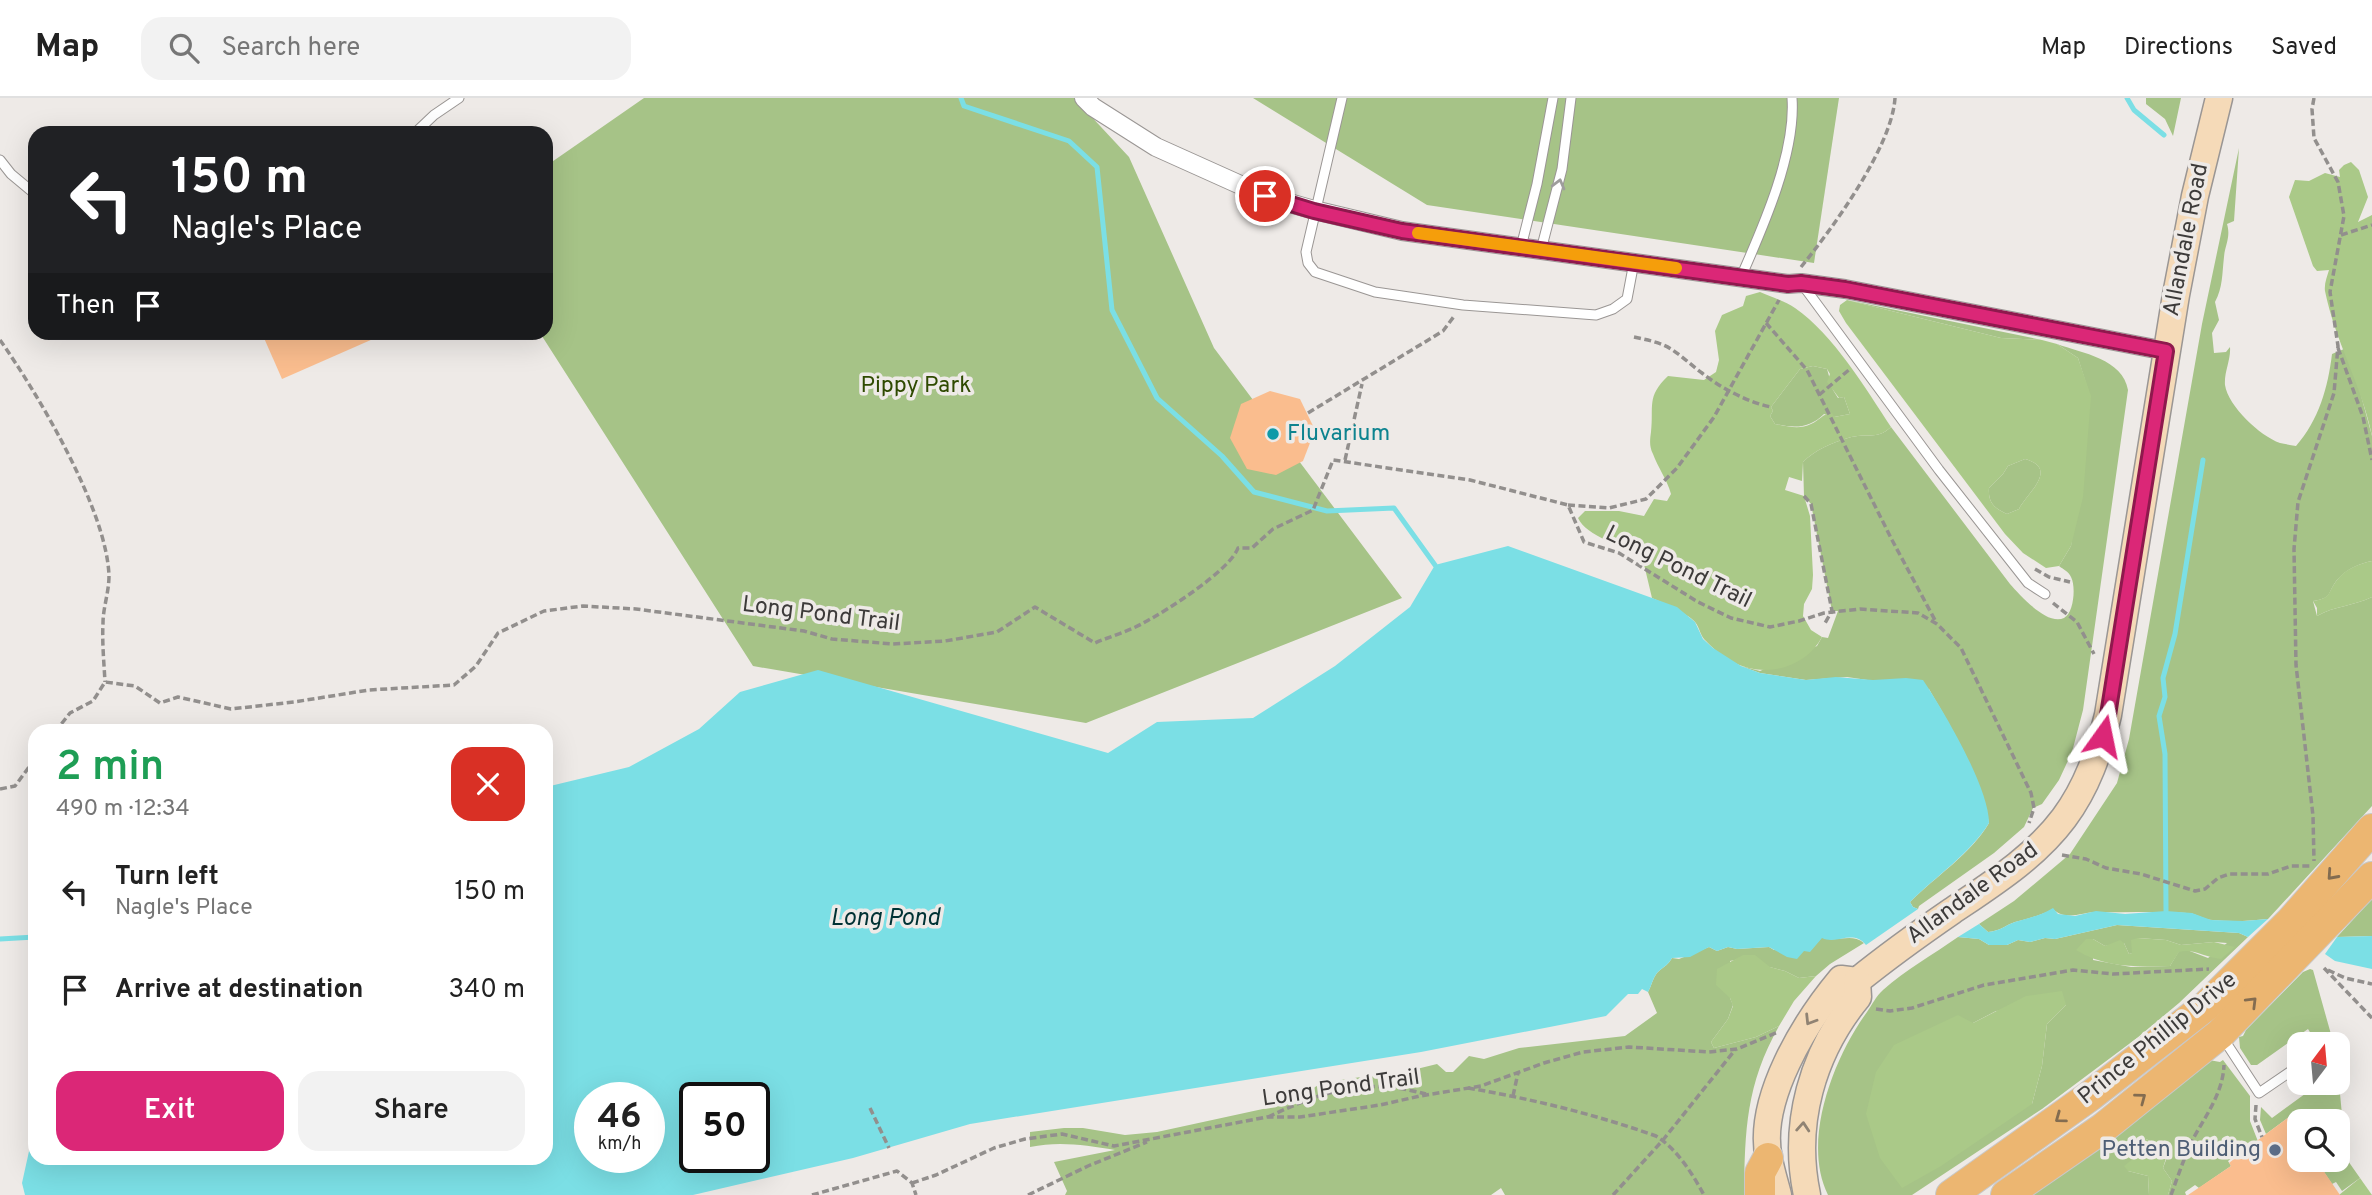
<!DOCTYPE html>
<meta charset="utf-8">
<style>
body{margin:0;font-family:Overpass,sans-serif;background:#f2f2f2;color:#222;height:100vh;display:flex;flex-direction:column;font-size:26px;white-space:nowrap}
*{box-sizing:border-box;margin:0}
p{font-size:23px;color:#767676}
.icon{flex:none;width:38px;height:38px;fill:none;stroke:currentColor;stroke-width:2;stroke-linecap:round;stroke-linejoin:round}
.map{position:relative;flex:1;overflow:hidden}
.details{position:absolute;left:28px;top:626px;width:525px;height:441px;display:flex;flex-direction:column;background:#fff;border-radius:21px;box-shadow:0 7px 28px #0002}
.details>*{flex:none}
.banner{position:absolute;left:28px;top:28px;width:525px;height:214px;border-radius:21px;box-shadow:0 7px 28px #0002;background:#202124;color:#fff;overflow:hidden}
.needle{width:46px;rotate:16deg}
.fabs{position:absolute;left:2287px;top:934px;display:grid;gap:14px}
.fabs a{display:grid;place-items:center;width:63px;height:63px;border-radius:14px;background:#fff;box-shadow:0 7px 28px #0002;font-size:35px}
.speed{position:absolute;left:574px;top:984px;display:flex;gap:14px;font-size:35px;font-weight:700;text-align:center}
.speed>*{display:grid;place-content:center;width:91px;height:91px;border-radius:50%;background:#fff;box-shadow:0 7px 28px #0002;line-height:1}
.speed small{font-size:18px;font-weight:400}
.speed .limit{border:4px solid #111;border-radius:10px;background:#fff;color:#111}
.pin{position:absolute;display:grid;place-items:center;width:60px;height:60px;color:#fff;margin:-30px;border:4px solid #fff;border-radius:50%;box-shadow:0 2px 7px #0007}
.me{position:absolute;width:77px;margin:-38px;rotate:12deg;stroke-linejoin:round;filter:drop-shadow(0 0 5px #0008)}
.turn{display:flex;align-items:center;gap:24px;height:147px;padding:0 28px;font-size:32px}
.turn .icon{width:91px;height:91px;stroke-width:2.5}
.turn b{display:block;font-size:49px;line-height:60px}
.then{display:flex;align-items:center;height:66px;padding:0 28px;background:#0003;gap:14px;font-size:26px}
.round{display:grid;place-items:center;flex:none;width:74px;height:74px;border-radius:21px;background:#f2f2f2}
.headline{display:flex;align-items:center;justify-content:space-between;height:119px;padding:0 28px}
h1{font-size:42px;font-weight:600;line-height:52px;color:#1e9e55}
.cta{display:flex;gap:14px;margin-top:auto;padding:14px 28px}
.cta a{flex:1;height:80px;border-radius:21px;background:#db2777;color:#fff;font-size:28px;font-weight:600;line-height:80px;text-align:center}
.cta a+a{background:#f2f2f2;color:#222}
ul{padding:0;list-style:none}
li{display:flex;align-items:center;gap:21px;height:98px;padding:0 28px}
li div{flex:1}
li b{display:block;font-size:26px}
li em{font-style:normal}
header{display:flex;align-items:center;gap:42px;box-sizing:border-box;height:98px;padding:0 35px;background:#fff;border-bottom:2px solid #e0e0e0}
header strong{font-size:33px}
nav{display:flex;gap:38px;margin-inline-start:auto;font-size:24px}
.search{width:490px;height:63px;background:#f2f2f2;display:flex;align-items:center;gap:18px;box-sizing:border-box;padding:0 24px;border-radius:21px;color:#767676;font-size:26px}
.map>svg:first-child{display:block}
.green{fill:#a6c387;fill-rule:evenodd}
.forest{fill:#aac988;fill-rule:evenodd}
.water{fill:#7bdfe5;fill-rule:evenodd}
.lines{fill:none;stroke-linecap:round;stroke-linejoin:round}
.stream{stroke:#7bdfe5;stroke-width:5}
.building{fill:#fabd8e}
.service-casing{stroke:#9a9694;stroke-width:11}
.minor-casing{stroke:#9a9694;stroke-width:20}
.secondary-casing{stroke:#9a9694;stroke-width:29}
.primary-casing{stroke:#c9c8c8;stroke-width:32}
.path{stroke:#928f8d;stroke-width:3.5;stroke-dasharray:7 3.5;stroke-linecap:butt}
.service{stroke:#fff;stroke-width:9}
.minor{stroke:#fff;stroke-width:18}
.secondary{stroke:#f5dab8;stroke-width:26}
.primary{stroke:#ecb671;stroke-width:30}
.oneway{stroke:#9e9d9c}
.oneway2{stroke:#836c50}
.oneway3{stroke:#908373}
.route-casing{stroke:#8e194d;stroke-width:18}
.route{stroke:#db2777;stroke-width:12}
.slow{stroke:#f59e0b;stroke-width:12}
.culture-dot{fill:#0f9aa8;stroke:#eeeae7;stroke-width:2.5}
.service-dot{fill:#5c6f8a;stroke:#eeeae7;stroke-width:2.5}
.labels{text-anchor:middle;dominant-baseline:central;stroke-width:7;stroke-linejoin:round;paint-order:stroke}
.street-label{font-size:23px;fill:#3d3b3a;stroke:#eeeae7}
.park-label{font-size:23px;fill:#2f4a00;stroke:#eeeae7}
.culture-label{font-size:23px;fill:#0d838f;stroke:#eeeae7;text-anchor:start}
.service-label{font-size:23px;fill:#4e5e75;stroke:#eeeae7;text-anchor:end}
.water-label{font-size:24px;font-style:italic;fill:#003234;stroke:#eeeae7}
</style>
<header>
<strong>Map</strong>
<div class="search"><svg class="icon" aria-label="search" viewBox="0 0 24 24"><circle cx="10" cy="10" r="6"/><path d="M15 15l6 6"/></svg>Search here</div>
<nav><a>Map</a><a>Directions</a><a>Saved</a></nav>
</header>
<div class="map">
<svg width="2372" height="1097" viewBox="0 0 2372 1097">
<rect width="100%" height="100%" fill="#eeeae7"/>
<g class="green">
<polygon points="644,0 1074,0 1129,59 1214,250 1402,500 1086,625 753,568 540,235 546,234 546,68"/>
<polygon points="1253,0 1839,0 1814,165 1427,107"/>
<polygon points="2146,0 2181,0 2173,38 2165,21 2146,6"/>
<path d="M2239,50L2234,123L2227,126C2231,139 2225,147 2224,159C2222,176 2223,189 2215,204L2219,222L2212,235L2214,255L2226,254L2230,249C2231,262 2224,274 2225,287C2228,308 2260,338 2280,345C2285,346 2291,347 2296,348C2319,322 2328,289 2332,256L2344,251L2359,290L2372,338V463C2360,465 2345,472 2337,482C2327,495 2333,500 2313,503L2317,518C2334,508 2354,508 2372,499V708L2268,821C2249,823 2231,824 2213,822C2204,822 2196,815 2187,815C2157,813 2129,815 2099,814C2084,813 2066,824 2053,811C2040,818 2028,820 2015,824C2004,828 2000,833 1988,834L1979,826L2014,803L2070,756L2117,685L2129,641L2202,226Z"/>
<polygon points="1847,202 2042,242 2001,240"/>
<path d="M2057,246C2082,255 2123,261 2128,292L2083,612L2072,654L2059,682L2042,706L2033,710L2024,729L1994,755L1919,808L1918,811L1913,809L1910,804C1936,778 1971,756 1989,725C1980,676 1953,633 1929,591L1847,579L1806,582L1760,575L1741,568L1760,573L1817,548L1822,539L1828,540L1838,513H1832L1811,406L1804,398L1803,364C1815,352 1831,345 1848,340C1867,334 1876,343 1891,329L2010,486C2020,497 2047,528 2064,520C2074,515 2076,488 2071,479C2069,474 2063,471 2059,468L2071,448L2090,298L2078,260Z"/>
<path d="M1813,268L1827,271L1833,292L1838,300L1844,299L1850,316L1834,319L1824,316C1809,331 1794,330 1775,326L1770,318L1773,313L1771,309L1800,271Z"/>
<path d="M2025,361C2060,371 2026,396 2019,411L2007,416C1994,410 1988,405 1989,390L2003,376L2008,368Z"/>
<polygon points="2372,801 2372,838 2337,839"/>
<path d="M2117,827L2239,835L2248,839L2179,905L2137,940L2042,1011L1912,1097H1828C1801,1043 1834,959 1867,914C1872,907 1876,898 1883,892C1905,872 1934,856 1958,839L1979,841L1989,847H2007L2018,842L2030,844L2045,840L2055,841ZM2138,840L2166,842L2181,847L2214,844L2227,845L2208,860L2187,852L2179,853L2170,868L2131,869L2093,862V841L2105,848L2124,845L2129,856L2133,855ZM2066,907L2047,926L2042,968L2032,1006L1973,925L1996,913Z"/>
<path d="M1822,839C1836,846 1850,834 1864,845L1830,866L1816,878L1799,880L1785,873L1739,861L1730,863V900L1733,907L1728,921L1711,944L1714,950L1756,939L1779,928C1746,987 1745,1031 1744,1097H1505L1501,1090L1491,1097H1065L1067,1093L1054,1064L1115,1052C1085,1047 1059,1043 1030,1049V1034L1064,1030H1083L1125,1037L1157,1034L1272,1009L1302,998L1321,985L1361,979L1388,978L1437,966L1446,974H1453L1469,958L1484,961L1519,950L1625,938L1657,915L1648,894C1652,887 1653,878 1659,873C1665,868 1668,867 1672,860L1679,861L1709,849L1717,853L1728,849L1737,851L1769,849L1774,852L1810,853Z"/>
<polygon points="2310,871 2313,872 2334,947 2318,947 2308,931 2257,967 2251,967 2240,950 2239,939 2243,938 2246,932 2303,874"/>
<polygon points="2209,962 2220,964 2223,962 2250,998 2250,1023 2259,1046 2238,1061 2235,1058 2228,1063 2231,1068 2199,1090 2195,1087 2185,1094 2186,1097 2168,1097 2172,1083 2163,1070 2166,1062 2164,1050 2146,1041 2128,1073 2148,1078 2149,1097 2033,1097 2105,1047"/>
<polygon points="2338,974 2346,1060 2360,1080 2342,1093 2336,1084 2332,1086 2316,1062 2338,1062 2338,1024 2299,1025 2293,1016 2266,1036 2260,1022 2261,1009 2272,1020 2320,985 2338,985"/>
</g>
<g class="forest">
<path d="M2351,64L2359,72L2368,99L2358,124L2372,117V338C2362,288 2335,243 2325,193C2324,186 2327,179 2329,172L2317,173L2313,168L2289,99L2295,82L2309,83L2325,75L2340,79L2339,72L2344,67Z"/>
<path d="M1760,194C1771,199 1785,203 1795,210C1833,236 1866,291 1891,329C1876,343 1867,334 1848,340C1831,345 1815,352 1803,364L1802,383L1789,379L1785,392L1804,398L1810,418L1813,477L1812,491L1804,506L1803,518L1811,532L1822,539C1813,555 1802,563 1785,569C1755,578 1727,566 1706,543C1700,538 1700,530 1695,524C1687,515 1663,505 1652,500L1642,458C1624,449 1586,438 1578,420L1585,413H1619L1644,418L1654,401L1667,403L1671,396C1667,381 1658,370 1653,356C1649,348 1650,342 1651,334C1654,308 1646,299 1668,278L1704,282L1716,274L1719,262L1715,233L1722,217L1743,208L1746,198ZM1813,268L1827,271L1830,276L1827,284L1839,300L1844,299L1850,316L1834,319L1832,315C1822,316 1820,322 1811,326C1799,332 1787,328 1775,326L1770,318L1773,313L1771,309L1800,271Z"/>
<path d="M1847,202L2001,240L2042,242L2057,246L2078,260L2091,298L2083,399L2071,448L2059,468L2046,470L2023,455L2005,436L1846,225L1839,213L1840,207ZM2025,361C2060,371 2026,396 2019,411L2007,416C1994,410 1988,405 1989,390L2003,376L2008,368Z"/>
<path d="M2372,463V499C2354,508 2334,508 2317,518V510L2313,503C2332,500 2327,495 2337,482C2344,472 2360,465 2372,463Z"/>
<path d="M2138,840L2166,842L2181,847L2214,844L2235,849L2221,861C2206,860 2193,850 2179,854L2170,868C2137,869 2105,870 2076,852L2086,841H2093L2105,848L2120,842L2124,845L2129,856L2132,855L2131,842Z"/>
<polygon points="1743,857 1755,857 1770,869 1785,873 1799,880 1816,878 1794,903 1779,928 1756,939 1714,950 1711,944 1728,921 1733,908 1730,900 1716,887 1717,871"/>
<polygon points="2062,893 2066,907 2047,926 2042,968 2032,1006 1941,1068 1902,1090 1880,1060 1866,1016 1876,974 1894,947 1958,917 1973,925 2026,898"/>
<polygon points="2136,1039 2146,1041 2168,1054 2163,1070 2172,1083 2168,1097 2149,1097 2148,1078 2128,1073 2124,1068 2134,1060 2130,1048"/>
<polygon points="2360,1080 2372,1097 2339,1097"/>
</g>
<g class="water">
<path d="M1508,448L1677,509L1695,524L1703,541L1713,550L1741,568L1760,575L1806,582L1836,579L1873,582L1906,580L1923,582C1943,612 1989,689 1989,725C1970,756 1936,778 1910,804L1913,809L1918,811L1866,847C1853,831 1837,847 1822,840L1810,854L1804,853L1797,861L1787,859L1769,849L1737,851L1728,849L1717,853L1709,849L1690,859L1672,860C1668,867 1665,868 1659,873C1653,878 1652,887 1648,894L1642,891L1638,896H1628L1606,918L1421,954L970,1026L853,1060L693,1097H25L22,1085L35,1026V1060H546V689L629,669L699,631L740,594L818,572L1108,655L1157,624L1253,620L1335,568L1410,509L1435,467ZM590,999H649V1059H590ZM695,999H754V1059H695Z"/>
<path d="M2053,810L2058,816L2075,818L2096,813L2125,816L2166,813L2192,815L2211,822L2244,823L2268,821L2248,839L2239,835L2117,827L2055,841L2045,840L2030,844L2018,842L2007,847H1989L1979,841L1958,839L1979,826L1988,834C2000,833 2004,828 2015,824C2028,820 2040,818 2053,810Z"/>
<polygon points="2372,838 2372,871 2335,863 2325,856 2337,839"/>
</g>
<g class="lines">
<g class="stream">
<polyline points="961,0 964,8 1069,43 1097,69 1112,212 1157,300 1222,358 1254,394 1327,413 1394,410 1435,467"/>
<polyline points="2127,0 2134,12 2164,37"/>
<polyline points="2166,813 2165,656 2159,618 2165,599 2163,580 2175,536 2203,362"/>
<polyline points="0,841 35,839"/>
</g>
</g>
<g class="building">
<polygon points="276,234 389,234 282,281 264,240"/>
<polygon points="1270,293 1300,301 1315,332 1303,363 1276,377 1247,371 1230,340 1241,306"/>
<polygon points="2293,1016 2300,1025 2300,1062 2316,1062 2340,1097 2188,1097 2231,1068 2229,1065 2258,1042"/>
</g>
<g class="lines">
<g class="service-casing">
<g id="service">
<polyline points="1342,0 1306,154 1308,165 1315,174 1375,194 1463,207 1596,217 1613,211 1627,201 1634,164"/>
<polyline points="415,35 434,17 459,0"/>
<polyline points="0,62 11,76 35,96"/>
<polyline points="1521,149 1537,86 1553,0"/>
<polyline points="1541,152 1562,71 1571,0"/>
<path d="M1741,179C1763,129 1796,55 1792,0"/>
<polyline points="1802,186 1939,372 2028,485 2045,496"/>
<polyline points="2223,940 2259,995 2300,967"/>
</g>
</g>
<g class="minor-casing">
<polyline id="minor" points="1084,0 1093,9 1156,49 1265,98 1314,112 1402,133 1788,186 1801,185 1845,191 2166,253"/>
</g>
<g class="secondary-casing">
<g id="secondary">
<path d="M1778,1097C1775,1085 1771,1073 1769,1061C1756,1002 1806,923 1841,881L1857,883C1888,858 1920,835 1952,813C1992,786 2035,759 2064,720C2087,689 2099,654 2108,617L2176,197L2195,98L2219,0"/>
<path d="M1807,1097C1792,1026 1812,955 1858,899L1857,883"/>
</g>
</g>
<g class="primary-casing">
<g id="primary">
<polyline points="1760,1097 1760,1075 1768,1060"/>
<polyline points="1951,1097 2090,998 2206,908 2291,823 2372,731"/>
<polyline points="2006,1097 2103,1030 2220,936 2372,779"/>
</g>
</g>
<g class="path">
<polyline points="2314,0 2312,11 2314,40 2338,84 2344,118 2330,194 2338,248 2334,295 2298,404 2294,451 2296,567 2313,718 2314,763"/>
<polyline points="2341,137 2372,127"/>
<path d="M1801,169C1832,131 1892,49 1895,0"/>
<polyline points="1766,225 1807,272 1892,442 1936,524"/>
<path d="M1634,239C1647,242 1660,244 1671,251C1682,258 1691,267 1702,275C1721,290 1747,304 1771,309"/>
<path d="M0,242C38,296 107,412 109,478C109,494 103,510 103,525C102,545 104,565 105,584"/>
<polyline points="2338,250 2363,319 2372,362"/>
<polyline points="1819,297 1850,271"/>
<polyline points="1308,315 1443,233 1455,217"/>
<polyline points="1345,362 1362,286"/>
<polyline points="1804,398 1811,406 1832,513 1825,525"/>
<polyline points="1568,407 1609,410 1646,401 1677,370 1714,319 1779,202"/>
<polyline points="2035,471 2049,479 2070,484"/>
<polyline points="2053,505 2077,524 2094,556"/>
<path d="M55,634L70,615L93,603L105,584L135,588L160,605L178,599L231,611L294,604L369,592L454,587L476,568L498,535L544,513L583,508L636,511L804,533L832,541L893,546L945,543L997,534L1035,509L1095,545C1111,538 1130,533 1145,524C1168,512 1230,472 1238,450H1252L1273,431L1313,412L1333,362L1470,382L1568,407L1584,444L1619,455L1698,504L1731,520L1770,529L1799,523L1824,515L1860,511L1918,515L1937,526L1961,550L2031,695L2034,710L2029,725"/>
<polyline points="0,691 15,688 35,661"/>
<polyline points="2062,757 2086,761 2106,770 2141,776 2195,793 2205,791 2218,780 2229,776 2268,776 2291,768 2310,768"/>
<polyline points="2324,870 2372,920"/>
<polyline points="2328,872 2345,880 2372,886"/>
<polyline points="1876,911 1890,913 1912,910 1984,887 2073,872 2113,876 2209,871"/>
<path d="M1468,990C1532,1001 1594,1016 1656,1038C1677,1051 1692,1075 1704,1097"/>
<polyline points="1513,998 1518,975"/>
<polyline points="2256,1007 2255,1021 2262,1039"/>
<polyline points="870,1010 889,1050"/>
<path d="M1268,1019C1306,1001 1346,985 1389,989C1401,990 1414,993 1426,996"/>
<polyline points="912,1085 936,1077 994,1050 1025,1041 1062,1036 1114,1048 1267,1019 1300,1019 1380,1007 1420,998 1481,988 1544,965 1583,954 1629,949 1709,954 1737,951 1778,934"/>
<polyline points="812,1097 897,1073 912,1085 916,1097"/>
<polyline points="1028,1097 1088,1068 1147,1044"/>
<polyline points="1613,1097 1663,1042 1735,952"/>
<path d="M2171,1097C2178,1078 2185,1057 2194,1039C2207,1016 2223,994 2224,967"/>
</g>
<use href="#service" class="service"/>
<use href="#minor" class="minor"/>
<use href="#secondary" class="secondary"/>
<use href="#primary" class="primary"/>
</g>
<defs><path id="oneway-chevron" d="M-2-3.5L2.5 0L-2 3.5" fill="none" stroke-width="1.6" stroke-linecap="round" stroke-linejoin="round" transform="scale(1.75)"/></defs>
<use class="oneway" href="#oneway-chevron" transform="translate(1559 86) rotate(-75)"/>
<g class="oneway2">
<use href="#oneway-chevron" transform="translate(2332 777) rotate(132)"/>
<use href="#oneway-chevron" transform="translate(2252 904) rotate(-45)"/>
<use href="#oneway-chevron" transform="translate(2141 1000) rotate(-37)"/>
<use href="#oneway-chevron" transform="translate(2060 1020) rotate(144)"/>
</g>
<g class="oneway3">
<use href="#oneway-chevron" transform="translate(1810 922) rotate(122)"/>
<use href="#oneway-chevron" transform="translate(1803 1029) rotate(-86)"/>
</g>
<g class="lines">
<g class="route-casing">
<polyline id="route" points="1265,98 1314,113 1402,133 1788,186 1801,185 1845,191 2166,253 2108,617 2103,638"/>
</g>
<use href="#route" class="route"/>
<polyline class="slow" points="1418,135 1676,170"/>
</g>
<circle class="culture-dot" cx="1273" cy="336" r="7"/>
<circle class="service-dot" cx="2275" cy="1052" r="7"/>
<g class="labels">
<g class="street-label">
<text transform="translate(2187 142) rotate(-79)">Allandale Road</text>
<text transform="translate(1678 470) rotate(26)">Long Pond Trail</text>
<text transform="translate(821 517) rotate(7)">Long Pond Trail</text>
<text transform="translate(1973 796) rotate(-36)">Allandale Road</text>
<text transform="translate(2158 941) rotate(-39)">Prince Phillip Drive</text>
<text transform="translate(1341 991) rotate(-8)">Long Pond Trail</text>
</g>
<g class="park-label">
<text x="916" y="288">Pippy Park</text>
</g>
<g class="culture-label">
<text x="1287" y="336">Fluvarium</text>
</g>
<g class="service-label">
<text x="2261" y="1052">Petten Building</text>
</g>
<g class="water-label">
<text x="885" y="821">Long Pond</text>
</g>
</g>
</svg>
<div class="fabs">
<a><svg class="needle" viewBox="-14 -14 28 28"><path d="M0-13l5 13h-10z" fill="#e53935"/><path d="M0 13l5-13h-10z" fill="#767676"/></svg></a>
<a><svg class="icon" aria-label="search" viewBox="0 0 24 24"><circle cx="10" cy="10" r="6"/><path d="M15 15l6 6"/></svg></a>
</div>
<div class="speed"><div>46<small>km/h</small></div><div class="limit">50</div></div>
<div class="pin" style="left:1265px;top:98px;background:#d93025"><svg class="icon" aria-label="arrive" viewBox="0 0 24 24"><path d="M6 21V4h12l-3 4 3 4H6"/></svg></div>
<svg class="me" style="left:2103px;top:638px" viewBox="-20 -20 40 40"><path d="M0-17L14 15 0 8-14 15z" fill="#db2777" stroke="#fff" stroke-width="4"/></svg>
<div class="banner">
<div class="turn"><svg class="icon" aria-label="left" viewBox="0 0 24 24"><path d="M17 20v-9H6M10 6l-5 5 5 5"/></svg><div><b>150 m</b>Nagle's Place</div></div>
<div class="then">Then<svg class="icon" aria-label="arrive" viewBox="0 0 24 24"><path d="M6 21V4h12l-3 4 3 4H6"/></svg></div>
</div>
<section class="details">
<div class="headline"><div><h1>2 min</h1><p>490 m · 12:34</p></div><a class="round" style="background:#d93025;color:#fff"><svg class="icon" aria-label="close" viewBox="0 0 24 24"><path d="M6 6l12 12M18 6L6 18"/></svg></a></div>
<ul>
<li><svg class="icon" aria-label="left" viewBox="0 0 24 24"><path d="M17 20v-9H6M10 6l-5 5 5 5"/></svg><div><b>Turn left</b><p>Nagle's Place</p></div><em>150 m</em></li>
<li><svg class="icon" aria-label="arrive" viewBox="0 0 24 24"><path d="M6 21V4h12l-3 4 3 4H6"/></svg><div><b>Arrive at destination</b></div><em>340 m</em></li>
</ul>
<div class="cta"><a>Exit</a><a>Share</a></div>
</section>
</div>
